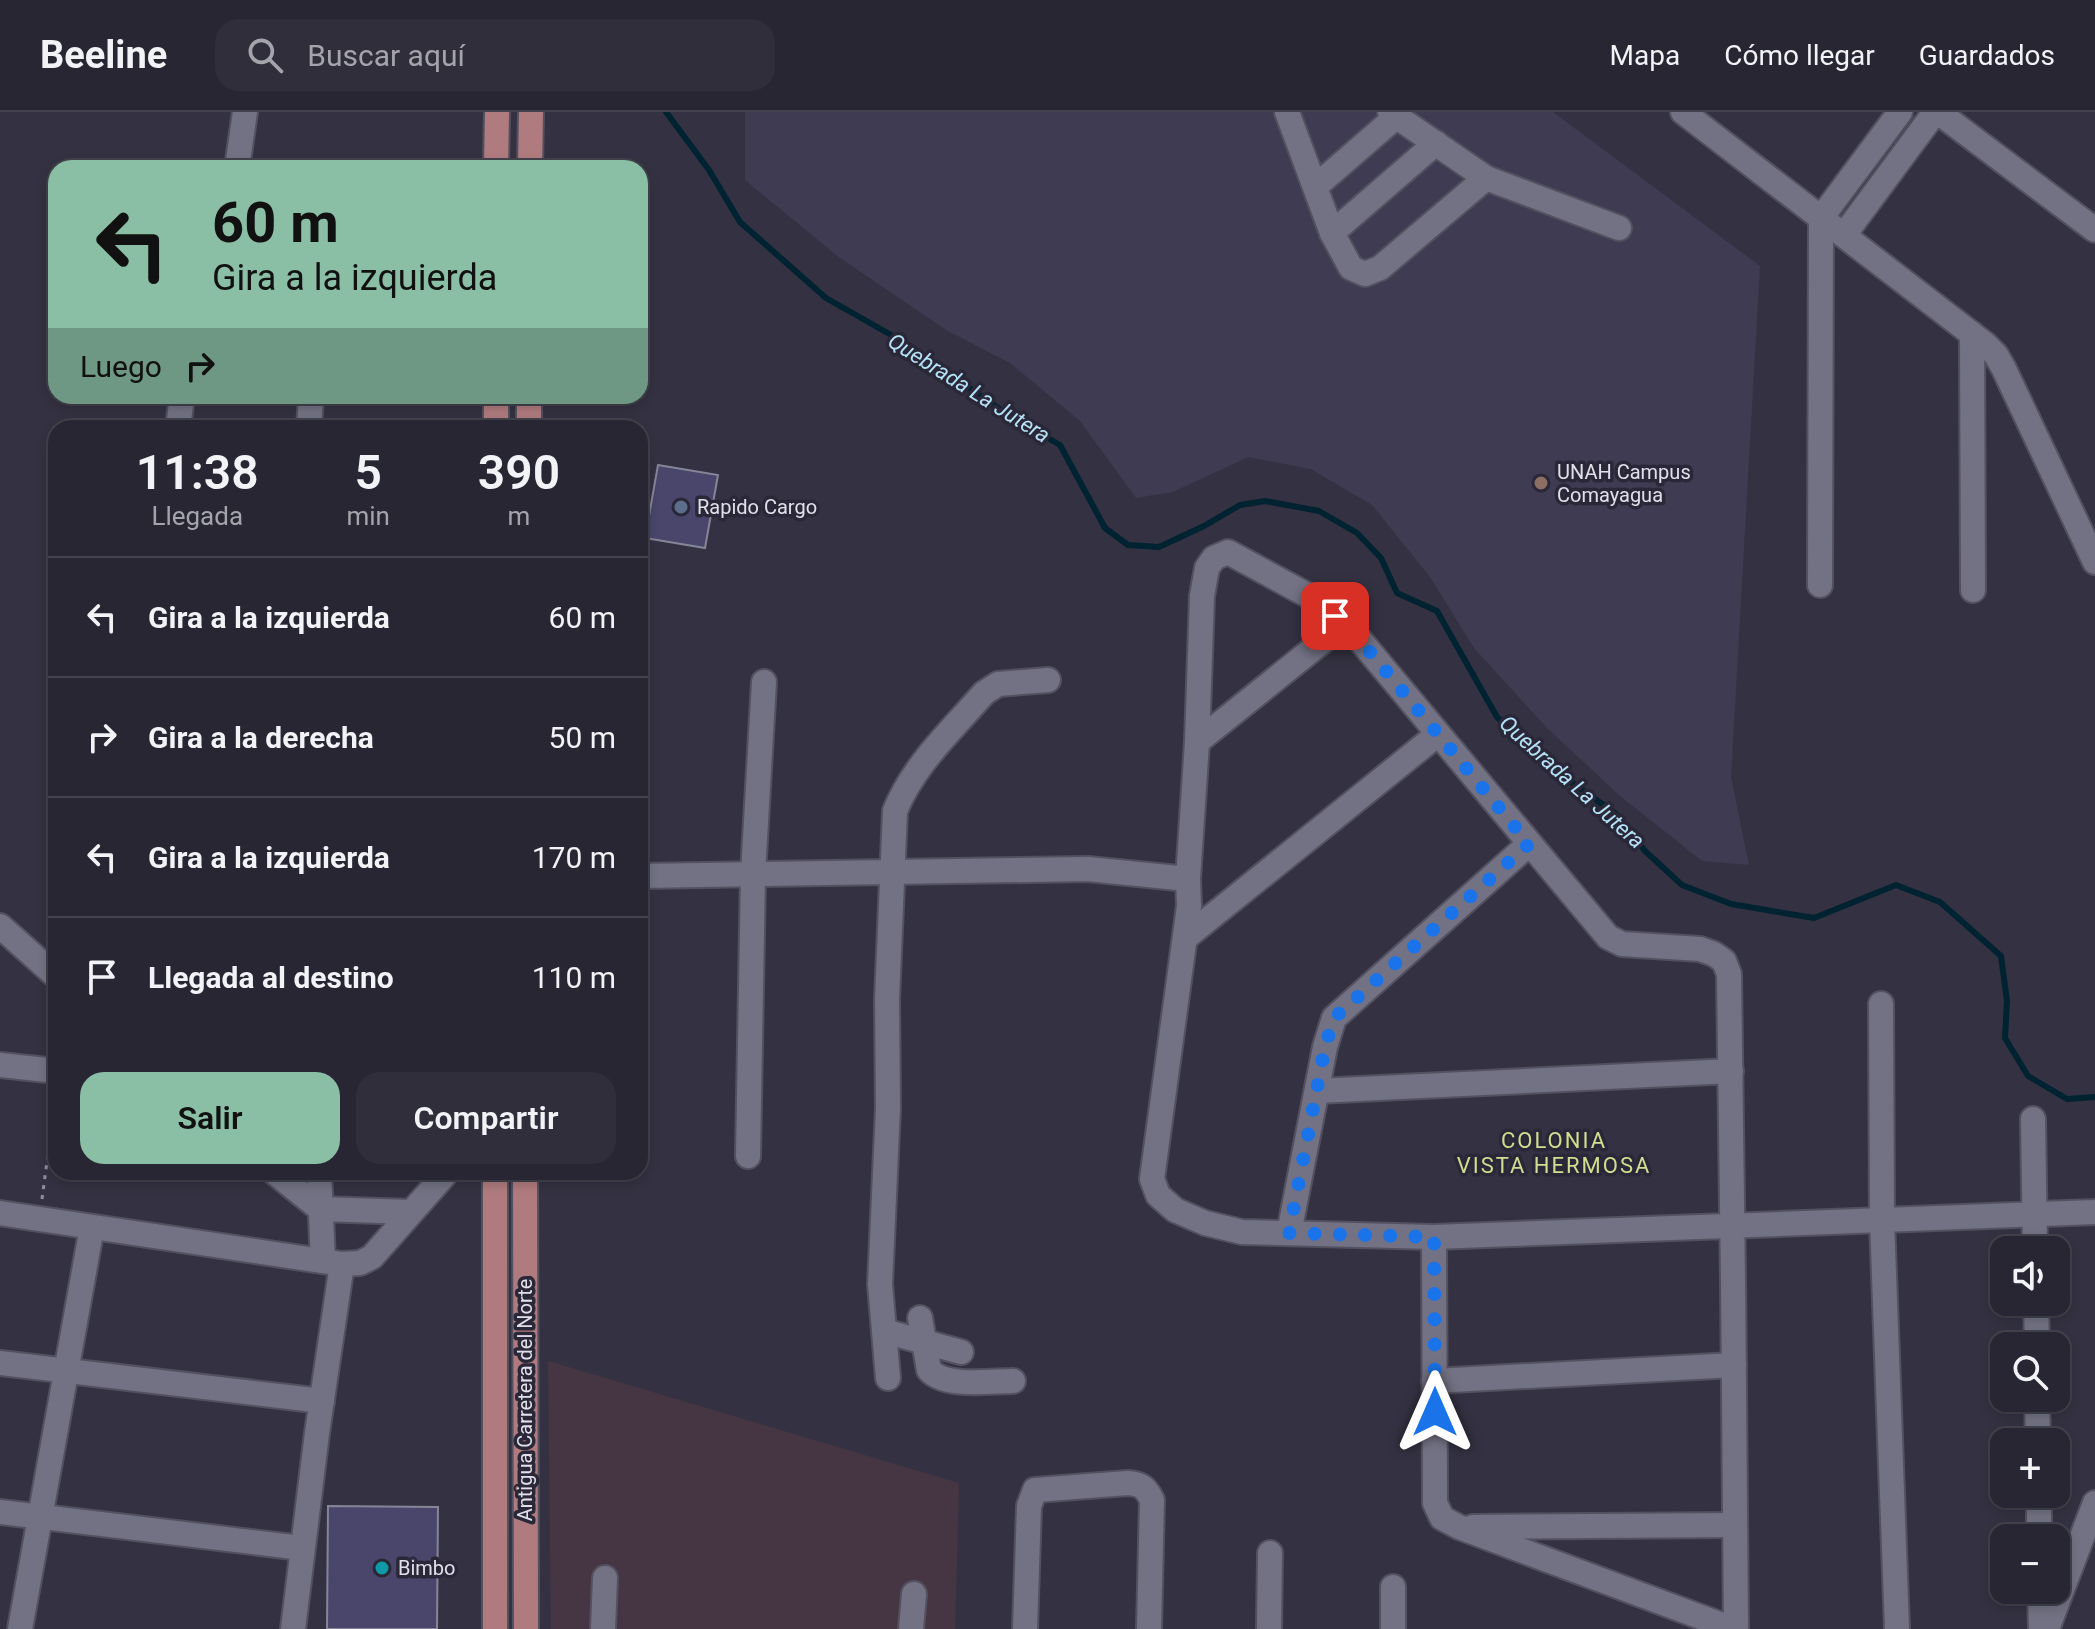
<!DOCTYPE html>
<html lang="es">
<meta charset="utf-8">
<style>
body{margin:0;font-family:Roboto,sans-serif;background:#2f2e3a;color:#f1f3f6;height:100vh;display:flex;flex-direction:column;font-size:30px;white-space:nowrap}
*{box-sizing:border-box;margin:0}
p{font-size:26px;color:#a4a5ac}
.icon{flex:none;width:44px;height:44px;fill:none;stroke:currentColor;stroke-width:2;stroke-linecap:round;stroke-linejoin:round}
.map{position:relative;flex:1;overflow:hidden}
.drawer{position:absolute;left:48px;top:308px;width:600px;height:760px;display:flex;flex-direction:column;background:#272632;border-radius:24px;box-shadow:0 4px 12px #0003,0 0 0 2px #43434d}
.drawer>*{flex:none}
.guide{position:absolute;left:48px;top:48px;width:600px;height:244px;border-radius:24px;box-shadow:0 4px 12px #0003,0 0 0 2px #43434d;background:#8abfa5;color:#111;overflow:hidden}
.fabs{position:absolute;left:1990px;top:1124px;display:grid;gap:16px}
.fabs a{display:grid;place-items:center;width:80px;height:80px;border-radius:16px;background:#272632;box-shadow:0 4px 12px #0003,0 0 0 2px #43434d;font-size:40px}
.pin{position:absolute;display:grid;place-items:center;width:68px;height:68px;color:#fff;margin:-34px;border-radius:16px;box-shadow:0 4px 12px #0006}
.me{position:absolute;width:88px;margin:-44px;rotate:0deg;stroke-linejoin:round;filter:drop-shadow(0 0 6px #0008)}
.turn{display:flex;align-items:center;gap:28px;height:168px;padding:0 32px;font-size:36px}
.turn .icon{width:104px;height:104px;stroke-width:2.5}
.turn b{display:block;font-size:56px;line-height:68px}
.then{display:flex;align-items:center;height:76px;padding:0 32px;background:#0003;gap:16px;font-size:30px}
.eta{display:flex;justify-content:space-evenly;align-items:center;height:136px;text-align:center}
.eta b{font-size:48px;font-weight:600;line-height:56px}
.action{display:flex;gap:16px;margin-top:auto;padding:16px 32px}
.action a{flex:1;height:92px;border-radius:24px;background:#8abfa5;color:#111;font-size:32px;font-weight:600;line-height:92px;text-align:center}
.action a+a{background:#2f2e3a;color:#f1f3f6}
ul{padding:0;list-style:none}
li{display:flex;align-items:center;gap:24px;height:120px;padding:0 32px;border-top:2px solid #43434d}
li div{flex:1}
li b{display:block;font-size:30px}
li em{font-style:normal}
header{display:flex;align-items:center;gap:48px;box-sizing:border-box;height:112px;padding:0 40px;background:#272632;border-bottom:2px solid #43434d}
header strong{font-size:38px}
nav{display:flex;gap:44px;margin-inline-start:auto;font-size:28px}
.search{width:560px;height:72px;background:#2f2e3a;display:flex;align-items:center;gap:20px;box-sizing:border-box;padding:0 28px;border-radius:24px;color:#a4a5ac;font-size:30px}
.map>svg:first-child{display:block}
.industrial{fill:#463643}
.built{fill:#3e3b52}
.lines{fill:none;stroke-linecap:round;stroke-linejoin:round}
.stream{stroke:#002332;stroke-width:6}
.building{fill:#4a466b;stroke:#868598;stroke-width:2}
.minor-casing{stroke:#53515f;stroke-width:28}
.major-casing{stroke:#53515f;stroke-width:28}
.path{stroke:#908e9b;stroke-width:3;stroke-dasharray:4 6;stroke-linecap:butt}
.minor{stroke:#737284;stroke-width:24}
.major{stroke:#b07b7f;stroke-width:24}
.route{stroke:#1a73e8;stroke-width:14;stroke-dasharray:0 25.2}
.education-dot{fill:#8d6e63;stroke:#2a2838;stroke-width:3}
.service-dot{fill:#5c6f8a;stroke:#2a2838;stroke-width:3}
.culture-dot{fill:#0f9aa8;stroke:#2a2838;stroke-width:3}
.labels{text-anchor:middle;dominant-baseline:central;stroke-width:7;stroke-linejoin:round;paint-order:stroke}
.poi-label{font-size:20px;fill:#e1e0ea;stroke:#2a2838;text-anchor:start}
.street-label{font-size:20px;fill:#e1e0ea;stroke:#2a2838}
.water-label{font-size:22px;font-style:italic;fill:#b5e2f7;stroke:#2a2838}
.neighbourhood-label{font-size:22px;letter-spacing:2px;fill:#d2dd90;stroke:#2a2838}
</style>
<header>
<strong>Beeline</strong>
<div class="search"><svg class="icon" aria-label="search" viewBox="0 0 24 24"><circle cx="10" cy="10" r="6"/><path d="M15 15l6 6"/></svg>Buscar aquí</div>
<nav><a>Mapa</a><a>Cómo llegar</a><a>Guardados</a></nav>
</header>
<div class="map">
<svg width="2095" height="1517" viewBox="0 0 2095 1517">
<rect width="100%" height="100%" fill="#343242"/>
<polygon class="industrial" points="548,1249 959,1371 955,1517 551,1517"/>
<polygon class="built" points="745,0 1553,0 1760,154 1731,665 1749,753 1702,749 1619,683 1547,616 1474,536 1430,465 1372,393 1311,357 1248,345 1173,380 1136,386 1080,309 1010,251 946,218 836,143 745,68"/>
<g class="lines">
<polyline class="stream" points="666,0 709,58 740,110 826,186 907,232 1005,301 1060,333 1105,416 1128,433 1159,435 1204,414 1240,393 1265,389 1319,399 1357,421 1381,446 1397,481 1437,499 1497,605 1553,657 1616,702 1645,739 1682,773 1731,792 1814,806 1896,773 1940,790 2001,844 2007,889 2005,926 2028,964 2067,987 2095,985"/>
</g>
<g class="building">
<polygon points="658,353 718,363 705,436 645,426"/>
<polygon points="328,1394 438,1395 437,1517 327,1517"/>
</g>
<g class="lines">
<g class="minor-casing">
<g id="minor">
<polyline points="1287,0 1332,121 1351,156 1365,162 1380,156 1486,66"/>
<polyline points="1390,0 1486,66 1619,116"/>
<polyline points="1683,0 1985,232 1996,243 2004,257 2095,450"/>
<polyline points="1938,0 2095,118"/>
<polyline points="237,56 245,0"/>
<polyline points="1315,75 1397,4"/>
<polyline points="1332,121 1436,31"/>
<polyline points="1844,123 1935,0"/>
<polyline points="1972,222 1973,478"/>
<polyline points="178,316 182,284"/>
<polyline points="309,316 311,284"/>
<polyline points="1820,473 1821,106 1900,0"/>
<polyline points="1197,630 1344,512"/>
<polyline points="640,764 1088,757 1188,767"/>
<polyline points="0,814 56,864"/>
<polyline points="1185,826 1438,622"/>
<polyline points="1881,892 1882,1108 1897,1517"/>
<polyline points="0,953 56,959"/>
<polyline points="1317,979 1731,959"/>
<polyline points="2033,1007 2035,1138"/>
<polyline points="748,1044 753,762 764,570"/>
<polyline points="274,1060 320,1097 411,1100"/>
<polyline points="319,1060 323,1149"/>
<polyline points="0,1101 342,1152 360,1151 372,1145 447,1060"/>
<polyline points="1289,1121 1325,935 1334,906 1529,732"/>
<polyline points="1434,1125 1435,1391 1442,1406 1459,1415 1733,1517"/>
<polyline points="2036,1190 2037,1234"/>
<path d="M920,1206L929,1258C945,1276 990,1269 1013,1269"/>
<polyline points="884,1219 961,1240"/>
<polyline points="0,1251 322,1289"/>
<path d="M888,1266L880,1172L888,996L887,887L895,699C914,652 952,618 984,581L998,572L1048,568"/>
<polyline points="1434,1269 1734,1253"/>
<polyline points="2037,1286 2038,1330"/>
<polyline points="2039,1382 2039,1426"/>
<polyline points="0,1400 302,1436"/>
<polyline points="1473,1415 1735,1413"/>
<polyline points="2040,1478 2041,1517"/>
<polyline points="20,1517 92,1115"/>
<polyline points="293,1517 317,1321 342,1152"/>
<polyline points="603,1517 605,1466"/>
<polyline points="911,1517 914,1482"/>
<path d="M1025,1517L1029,1394L1035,1378L1128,1371C1142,1372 1146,1376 1152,1388L1149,1517"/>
<polyline points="1269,1517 1270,1441"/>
<polyline points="1393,1517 1393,1475"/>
<path d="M1736,1517C1734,1299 1733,1080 1729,862L1724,849L1714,842L1700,837L1622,832L1608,825L1360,528L1335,504L1309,484L1228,440L1214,446L1207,456L1202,484L1197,630L1188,767L1189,794L1152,1067L1158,1083L1175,1098L1205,1111L1242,1120L1434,1125L2095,1100"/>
<polyline points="2047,1517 2095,1391"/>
</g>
</g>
<g class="major-casing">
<g id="major">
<polyline points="496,56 497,0"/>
<polyline points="530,56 531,0"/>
<polyline points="496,316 496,284"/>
<polyline points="529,316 529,284"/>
<polyline points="525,1060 526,1517"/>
<polyline points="495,1517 495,1060"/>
</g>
</g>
<polyline class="path" points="42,1087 56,982"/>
<use href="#minor" class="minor"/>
<use href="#major" class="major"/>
</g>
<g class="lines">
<polyline class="route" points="1335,504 1360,528 1529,732 1334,906 1325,935 1289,1121 1434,1125 1435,1300"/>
</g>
<circle class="education-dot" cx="1541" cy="371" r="8"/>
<circle class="service-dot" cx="681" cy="395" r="8"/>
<circle class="culture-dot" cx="382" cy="1456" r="8"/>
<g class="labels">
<g class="poi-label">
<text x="1557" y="360">UNAH Campus<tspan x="1557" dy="23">Comayagua</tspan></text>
<text x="697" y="395">Rapido Cargo</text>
<text x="398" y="1456">Bimbo</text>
</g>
<g class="street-label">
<text transform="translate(525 1288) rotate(-90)">Antigua Carretera del Norte</text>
</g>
<g class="water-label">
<text transform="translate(969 276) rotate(32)">Quebrada La Jutera</text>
<text transform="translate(1572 670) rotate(42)">Quebrada La Jutera</text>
</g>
<g class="neighbourhood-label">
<text x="1554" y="1028">COLONIA<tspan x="1554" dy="25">VISTA HERMOSA</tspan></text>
</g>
</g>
</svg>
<div class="fabs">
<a><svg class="icon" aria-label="sound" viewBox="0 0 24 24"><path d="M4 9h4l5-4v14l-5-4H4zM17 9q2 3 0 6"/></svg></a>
<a><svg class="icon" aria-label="search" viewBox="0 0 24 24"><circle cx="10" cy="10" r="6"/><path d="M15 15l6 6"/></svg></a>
<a>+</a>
<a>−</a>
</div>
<div class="pin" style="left:1335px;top:504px;background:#d93025"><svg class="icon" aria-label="arrive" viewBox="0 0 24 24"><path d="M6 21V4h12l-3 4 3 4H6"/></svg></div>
<svg class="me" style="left:1435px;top:1300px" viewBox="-20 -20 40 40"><path d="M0-17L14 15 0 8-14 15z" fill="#1a73e8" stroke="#fff" stroke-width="4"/></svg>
<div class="guide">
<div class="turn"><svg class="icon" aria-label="left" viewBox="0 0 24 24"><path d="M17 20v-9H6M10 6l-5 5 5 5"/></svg><div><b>60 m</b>Gira a la izquierda</div></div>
<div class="then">Luego<svg class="icon" aria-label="right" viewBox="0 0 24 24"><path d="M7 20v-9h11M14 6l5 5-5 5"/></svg></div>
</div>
<section class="drawer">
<div class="eta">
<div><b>11:38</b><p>Llegada</p></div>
<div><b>5</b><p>min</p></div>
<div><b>390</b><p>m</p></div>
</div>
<ul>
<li><svg class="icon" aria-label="left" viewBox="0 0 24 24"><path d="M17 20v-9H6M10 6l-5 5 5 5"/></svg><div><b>Gira a la izquierda</b></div><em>60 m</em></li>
<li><svg class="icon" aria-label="right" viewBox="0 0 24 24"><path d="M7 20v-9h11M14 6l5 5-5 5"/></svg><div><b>Gira a la derecha</b></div><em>50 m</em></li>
<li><svg class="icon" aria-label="left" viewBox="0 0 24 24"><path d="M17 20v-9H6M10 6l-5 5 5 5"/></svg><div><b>Gira a la izquierda</b></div><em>170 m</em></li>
<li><svg class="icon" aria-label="arrive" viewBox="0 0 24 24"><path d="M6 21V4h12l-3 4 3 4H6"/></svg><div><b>Llegada al destino</b></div><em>110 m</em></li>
</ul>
<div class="action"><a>Salir</a><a>Compartir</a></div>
</section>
</div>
